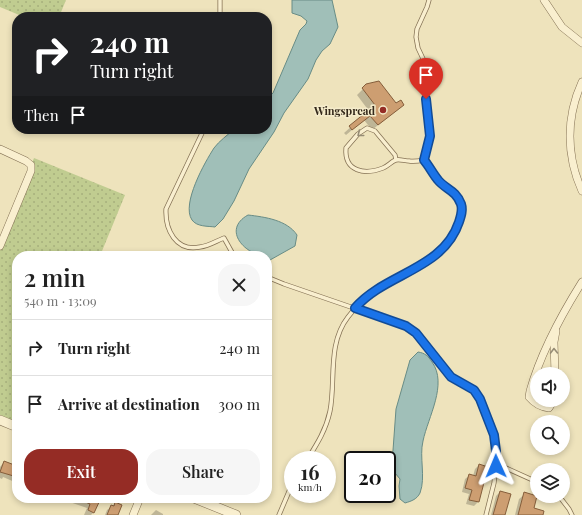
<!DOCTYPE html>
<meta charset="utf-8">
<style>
body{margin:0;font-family:"Playfair Display",serif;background:#f6f6f6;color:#222;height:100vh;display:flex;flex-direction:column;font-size:15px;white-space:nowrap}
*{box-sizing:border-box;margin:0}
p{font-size:13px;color:#767676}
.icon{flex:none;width:22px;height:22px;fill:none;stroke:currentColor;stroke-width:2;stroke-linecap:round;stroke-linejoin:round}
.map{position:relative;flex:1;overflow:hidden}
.side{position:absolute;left:12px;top:251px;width:260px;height:252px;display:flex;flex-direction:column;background:#fff;border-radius:16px;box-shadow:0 2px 6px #0003}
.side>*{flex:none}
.hud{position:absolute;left:12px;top:12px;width:260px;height:122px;border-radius:16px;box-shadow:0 2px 6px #0003;background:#202124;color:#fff;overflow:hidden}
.fabs{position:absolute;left:530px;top:367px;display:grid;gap:8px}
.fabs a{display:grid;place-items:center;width:40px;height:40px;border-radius:50%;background:#fff;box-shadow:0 2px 6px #0003;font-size:20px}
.speed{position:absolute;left:284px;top:451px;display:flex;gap:8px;font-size:20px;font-weight:700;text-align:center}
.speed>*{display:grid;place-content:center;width:52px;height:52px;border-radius:50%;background:#fff;box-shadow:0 2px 6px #0003;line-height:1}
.speed small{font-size:10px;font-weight:400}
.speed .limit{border:2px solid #111;border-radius:6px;background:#fff;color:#111}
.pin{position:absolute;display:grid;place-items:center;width:34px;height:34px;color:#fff;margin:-41px -17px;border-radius:50% 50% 50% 0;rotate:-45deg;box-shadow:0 0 4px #0007}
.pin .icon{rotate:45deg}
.me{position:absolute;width:44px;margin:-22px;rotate:359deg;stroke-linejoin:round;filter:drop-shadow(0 0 3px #0008)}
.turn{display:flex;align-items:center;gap:14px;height:84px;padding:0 12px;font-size:18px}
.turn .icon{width:52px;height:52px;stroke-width:2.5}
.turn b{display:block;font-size:28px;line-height:34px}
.then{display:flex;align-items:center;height:38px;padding:0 12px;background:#0003;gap:8px;font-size:15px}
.round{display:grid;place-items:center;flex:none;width:42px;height:42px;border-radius:16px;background:#f6f6f6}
.head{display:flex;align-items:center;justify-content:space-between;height:68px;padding:0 12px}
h1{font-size:24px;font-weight:600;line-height:30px}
.primary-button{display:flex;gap:8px;margin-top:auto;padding:8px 12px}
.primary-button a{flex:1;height:46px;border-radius:16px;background:#952c25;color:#fff;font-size:16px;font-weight:600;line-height:46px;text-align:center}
.primary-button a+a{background:#f6f6f6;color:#222}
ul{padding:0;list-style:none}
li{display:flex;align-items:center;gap:12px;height:56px;padding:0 12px;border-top:1px solid #e0e0e0}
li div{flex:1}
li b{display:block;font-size:15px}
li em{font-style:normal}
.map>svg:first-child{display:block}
.grass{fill:url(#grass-dots)}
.water{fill:#a0bfb8;stroke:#688c86}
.shadow{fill:#0003}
.building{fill:#cd9e71;stroke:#855e3b}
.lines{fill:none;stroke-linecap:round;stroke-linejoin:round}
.service-casing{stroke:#857255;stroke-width:5}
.minor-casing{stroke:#857255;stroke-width:8}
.tertiary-casing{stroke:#857255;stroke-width:10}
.service{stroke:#f9efcf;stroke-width:3.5}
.minor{stroke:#f9efcf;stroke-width:7}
.tertiary{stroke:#f9efcf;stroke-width:9}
.oneway{stroke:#968c75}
.route-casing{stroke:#114b97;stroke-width:10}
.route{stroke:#1a73e8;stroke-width:7}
.poi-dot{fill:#952c25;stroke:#f5eccb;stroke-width:1.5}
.labels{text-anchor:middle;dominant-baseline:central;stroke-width:3;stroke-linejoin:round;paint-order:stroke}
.poi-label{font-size:11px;font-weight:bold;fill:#34291b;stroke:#f5eccb;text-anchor:end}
</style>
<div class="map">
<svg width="582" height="515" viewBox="0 0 582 515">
<defs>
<pattern id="grass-dots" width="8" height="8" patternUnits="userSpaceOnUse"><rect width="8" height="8" fill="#c0cc90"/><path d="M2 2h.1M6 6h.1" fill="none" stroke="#a6af7c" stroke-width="1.8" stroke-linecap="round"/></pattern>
</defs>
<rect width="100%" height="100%" fill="#eee3bc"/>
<g class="grass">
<polygon points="0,0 66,0 59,17 24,17 0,7"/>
<polygon points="34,158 125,195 100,256 17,256 17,427 0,420 0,246"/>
</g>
<g class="water">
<path d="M292,0H332L338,27L330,44L322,51L316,60L308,79L284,113L274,132L249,169L234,201L223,219L215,227C208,226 197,227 192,220C181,204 205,162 214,148C219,141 228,135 234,129H267V99L273,93L300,30L306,24L307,21L301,16L292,13Z"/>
<path d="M248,215C265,217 287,220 297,235L295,246L270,260L267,259V256C246,256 221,230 248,215Z"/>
<path d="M418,352C425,353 428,356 432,362C448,384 428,417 423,441C419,457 426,477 420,493C417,499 412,501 405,503L400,499L399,486L400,479L395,473L392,464L396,409L410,360Z"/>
</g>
<g class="shadow">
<polygon points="367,85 396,104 403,105 372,130 364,120 346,135 344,133 369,111 357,95"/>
<polygon points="4,462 15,467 17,465 17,483 3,477 2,479 0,478 0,467"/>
<polygon points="479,465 478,502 474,506 466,504 469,494 462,492 465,479 470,475 473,476 475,469"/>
<polygon points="500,492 504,515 491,515 496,496"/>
<polygon points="525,494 533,509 542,515 515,515 519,499"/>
<polygon points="58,498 99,498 93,513 91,515 84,515 87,508"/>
<polygon points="116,503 117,515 105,515 107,510"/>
<polygon points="156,510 163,514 163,515 151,515"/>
</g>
<g class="building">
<polygon points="379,81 396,103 401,100 404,105 378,125 370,116 352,130 349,126 375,105 362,88 366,84"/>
<polygon points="4,461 17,466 17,477 0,472"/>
<polygon points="479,464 488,467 479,502 469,500 472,490 465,488 469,474 476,476"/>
<polygon points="500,491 511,494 505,515 493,515"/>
<polygon points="524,492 537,496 534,508 544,511 543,515 518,515"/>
<polygon points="76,498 101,498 94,513 88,510 90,504"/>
<polygon points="115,502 122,505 118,515 107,515 111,505 114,506"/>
</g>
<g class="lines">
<g class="service-casing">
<g id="service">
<polyline points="220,17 220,0"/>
<path d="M204,129L166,209C165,230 176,252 200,247C209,246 216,241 224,238L234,256"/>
<path d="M396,160L395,155L375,131L367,128L358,134L346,148C344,172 365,175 383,168C388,166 392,161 396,160C400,159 405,161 409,161C414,162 419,161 424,160"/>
<polyline points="267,277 284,284 406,326 416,333 451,377 474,390 480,399 494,435 496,451 496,466 506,468 537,482"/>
<path d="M307,460C317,444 326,430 330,411C336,381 327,344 348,317C355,308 363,298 373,291C406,269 451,261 461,215C463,204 456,193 447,187C444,185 440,183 438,180C433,174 429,166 424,160L430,136L426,99L428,79L425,63L418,48L416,37L417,29L427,7L429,0"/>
<polyline points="559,496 569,509 572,515"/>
<polyline points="279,515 293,482"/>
<polyline points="486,515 494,483 496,466"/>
</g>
</g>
<g class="minor-casing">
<g id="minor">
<polyline points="544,0 562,27 582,43"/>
<path d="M582,82C566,117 566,155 582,191"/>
<polyline points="0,149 26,161 31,165 31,171 0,246"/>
<polyline points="555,374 554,342 556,331"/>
<path d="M554,400L549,408C540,407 534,403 529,397L530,391C541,352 560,317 582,282"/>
<polyline points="133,515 140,498"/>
</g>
</g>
<g class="tertiary-casing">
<g id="tertiary">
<polyline points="0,420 17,427"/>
<polyline points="194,498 236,515"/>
</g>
</g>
<use href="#service" class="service"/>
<use href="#minor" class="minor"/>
<use href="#tertiary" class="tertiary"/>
</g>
<defs><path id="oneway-chevron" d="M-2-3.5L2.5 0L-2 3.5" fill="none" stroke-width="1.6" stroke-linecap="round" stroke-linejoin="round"/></defs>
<g class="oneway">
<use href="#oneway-chevron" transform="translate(360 134) rotate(142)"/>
<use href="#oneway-chevron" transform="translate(554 351) rotate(-91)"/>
</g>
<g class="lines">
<g class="route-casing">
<path id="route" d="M426,99L430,136L424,160C429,166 433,174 438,180C445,189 456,190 461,204C463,210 461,216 459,222C443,270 385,273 355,308L406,326L416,333L451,377L474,390L480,399L494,435L496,451V466"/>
</g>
<use href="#route" class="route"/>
</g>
<circle class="poi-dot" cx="383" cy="110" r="4"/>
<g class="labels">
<g class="poi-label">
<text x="375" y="110">Wingspread</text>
</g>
</g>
</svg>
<div class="fabs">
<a><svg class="icon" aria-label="sound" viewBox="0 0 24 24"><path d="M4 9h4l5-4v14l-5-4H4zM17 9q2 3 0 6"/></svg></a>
<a><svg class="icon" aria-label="search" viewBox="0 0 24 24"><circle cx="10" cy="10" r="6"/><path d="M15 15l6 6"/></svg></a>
<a><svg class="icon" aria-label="layers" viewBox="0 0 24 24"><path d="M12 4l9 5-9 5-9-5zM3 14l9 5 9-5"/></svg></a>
</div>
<div class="speed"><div>16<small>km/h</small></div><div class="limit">20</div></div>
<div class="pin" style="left:426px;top:99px;background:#d93025"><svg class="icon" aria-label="arrive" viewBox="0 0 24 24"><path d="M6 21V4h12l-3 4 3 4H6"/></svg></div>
<svg class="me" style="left:496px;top:466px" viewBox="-20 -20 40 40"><path d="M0-17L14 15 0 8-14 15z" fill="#1a73e8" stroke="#fff" stroke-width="4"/></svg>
<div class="hud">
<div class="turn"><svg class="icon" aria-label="right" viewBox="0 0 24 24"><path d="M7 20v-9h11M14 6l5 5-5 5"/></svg><div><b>240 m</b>Turn right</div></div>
<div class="then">Then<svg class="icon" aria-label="arrive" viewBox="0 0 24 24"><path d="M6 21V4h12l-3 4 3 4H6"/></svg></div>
</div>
<section class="side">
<div class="head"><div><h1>2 min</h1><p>540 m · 13:09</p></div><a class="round"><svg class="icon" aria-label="close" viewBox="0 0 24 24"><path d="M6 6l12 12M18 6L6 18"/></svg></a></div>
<ul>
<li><svg class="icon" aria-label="right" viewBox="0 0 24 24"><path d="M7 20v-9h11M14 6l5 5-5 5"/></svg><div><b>Turn right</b></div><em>240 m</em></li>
<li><svg class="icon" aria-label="arrive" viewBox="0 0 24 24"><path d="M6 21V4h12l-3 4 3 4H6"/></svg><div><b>Arrive at destination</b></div><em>300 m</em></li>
</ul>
<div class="primary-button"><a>Exit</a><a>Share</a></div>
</section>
</div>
